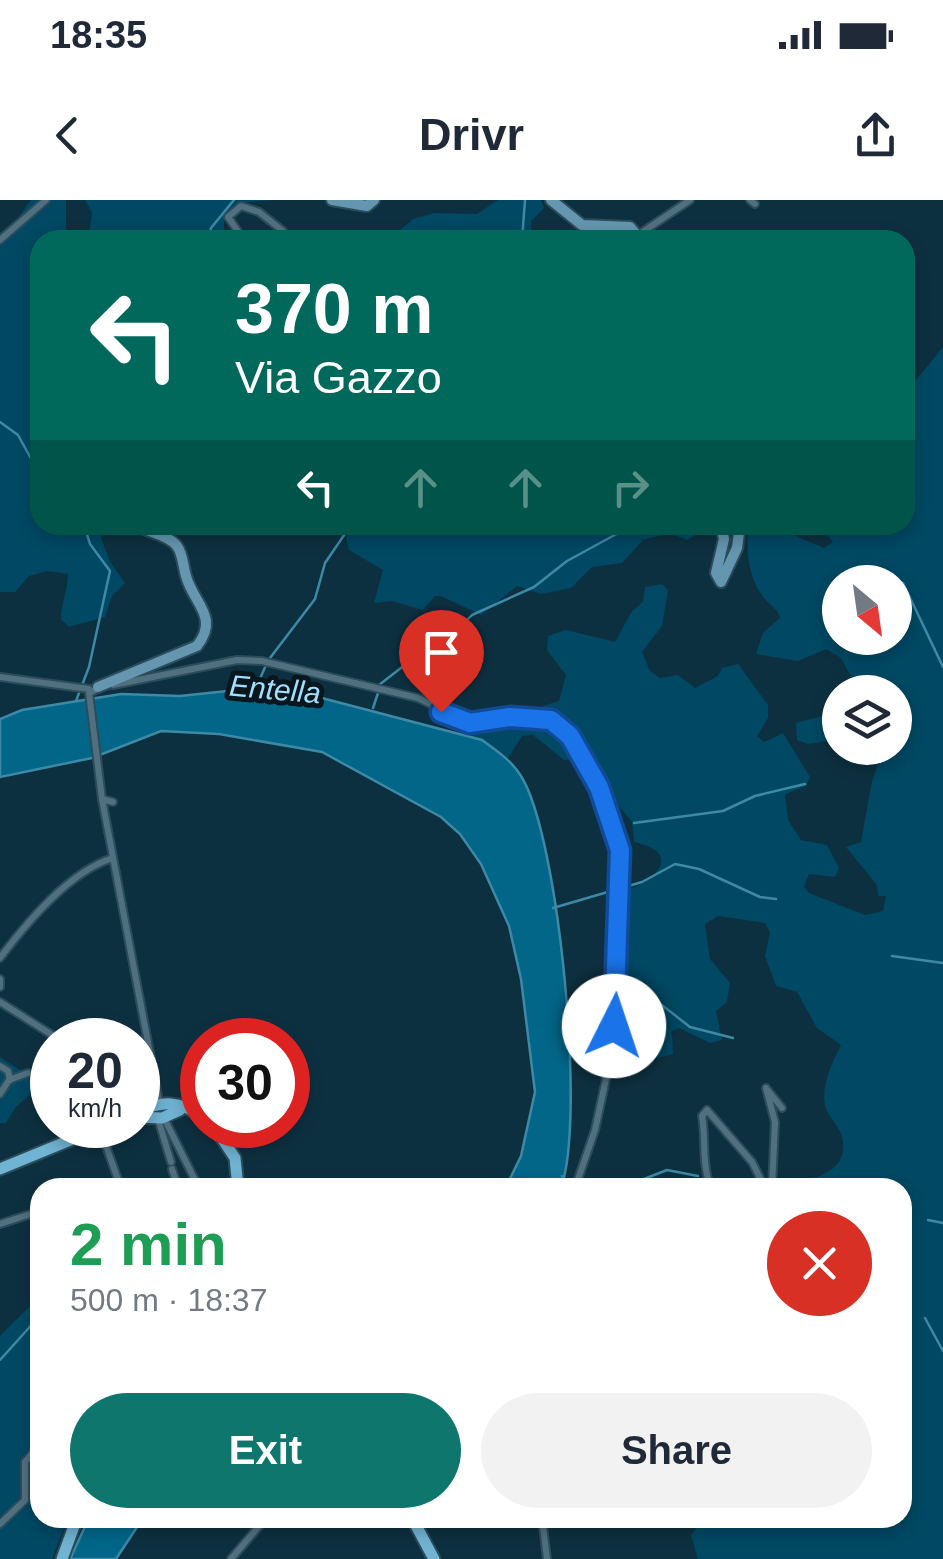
<!DOCTYPE html>
<meta charset="utf-8">
<style>
body{margin:0;font-family:Arial,sans-serif;background:#f2f2f3;color:#1f2937;height:100vh;display:flex;flex-direction:column;font-size:38px;white-space:nowrap}
*{box-sizing:border-box;margin:0}
p{font-size:32px;color:#747a83}
.icon{flex:none;width:55px;height:55px;fill:none;stroke:currentColor;stroke-width:2;stroke-linecap:round;stroke-linejoin:round}
.map{position:relative;flex:1;overflow:hidden}
.drawer{position:absolute;left:30px;top:978px;width:882px;height:350px;display:flex;flex-direction:column;background:#fff;border-radius:30px;box-shadow:0 5px 15px #0003}
.drawer>*{flex:none}
.top-card{position:absolute;left:30px;top:30px;width:885px;height:305px;border-radius:30px;box-shadow:0 5px 15px #0003;background:#00695c;color:#fff;overflow:hidden}
.needle{width:65px;rotate:151deg}
.controls{position:absolute;left:822px;top:365px;display:grid;gap:20px}
.controls a{display:grid;place-items:center;width:90px;height:90px;border-radius:50%;background:#fff;box-shadow:0 5px 15px #0003;font-size:50px}
.speed{position:absolute;left:30px;top:818px;display:flex;gap:20px;font-size:50px;font-weight:700;text-align:center}
.speed>*{display:grid;place-content:center;width:130px;height:130px;border-radius:50%;background:#fff;box-shadow:0 5px 15px #0003;line-height:1}
.speed small{font-size:25px;font-weight:400}
.speed .limit{border:15px solid #d22;background:#fff;color:#111}
.pin{position:absolute;display:grid;place-items:center;width:85px;height:85px;color:#fff;margin:-102px -42px;border-radius:50% 50% 50% 0;rotate:-45deg;box-shadow:0 0 10px #0007}
.pin .icon{rotate:45deg}
.me{position:absolute;width:110px;margin:-55px;rotate:4deg;stroke-linejoin:round;filter:drop-shadow(0 0 8px #0008)}
.turn{display:flex;align-items:center;gap:35px;height:210px;padding:0 40px;font-size:45px}
.turn .icon{width:130px;height:130px;stroke-width:2.5}
.turn b{display:block;font-size:70px;line-height:85px}
.lanes{display:flex;align-items:center;height:95px;padding:0 40px;background:#0003;justify-content:center;gap:50px;direction:ltr}
.lanes .off{opacity:.35}
.round{display:grid;place-items:center;flex:none;width:105px;height:105px;border-radius:52px;background:#f2f2f3}
.headline{display:flex;align-items:center;justify-content:space-between;height:170px;padding:0 40px}
h1{font-size:60px;font-weight:600;line-height:75px;color:#1e9e55}
.button{display:flex;gap:20px;margin-top:auto;padding:20px 40px}
.button a{flex:1;height:115px;border-radius:60px;background:#0f766e;color:#fff;font-size:40px;font-weight:600;line-height:115px;text-align:center}
.button a+a{background:#f2f2f3;color:#1f2937}
.status{display:flex;justify-content:space-between;align-items:center;height:70px;padding:0 50px;background:#fff;direction:ltr}
.status svg{height:28px;fill:currentColor}
header{display:flex;justify-content:space-between;align-items:center;height:130px;padding:0 40px;background:#fff;font-size:45px;font-weight:600}
.map>svg:first-child{display:block}
.green{fill:#004863;fill-rule:evenodd}
.water{fill:#026689;stroke:#3e89a5;stroke-width:2.5}
.lines{fill:none;stroke-linecap:round;stroke-linejoin:round}
.stream{stroke:#3e89a5;stroke-width:2.5}
.street-casing{stroke:#2b4c5b;stroke-width:10}
.secondary-casing{stroke:#2b4c5b;stroke-width:14}
.primary-casing{stroke:#2b4c5b;stroke-width:15}
.street{stroke:#51707f;stroke-width:6}
.secondary{stroke:#6496af;stroke-width:10}
.primary{stroke:#71b3d3;stroke-width:11}
.route-casing{stroke:#114b97;stroke-width:25}
.route{stroke:#1a73e8;stroke-width:18}
.labels{text-anchor:middle;dominant-baseline:central;stroke-width:10;stroke-linejoin:round;paint-order:stroke}
.water-label{font-size:30px;font-style:italic;fill:#a2dfff;stroke:#08161d}
</style>
<div class="status"><b>18:35</b><svg viewBox="0 0 49 12"><path d="M0 12V9h3v3zM5 12V6h3v6zM10 12V3h3v9zM15 12V0h3v12zM26 1h20v11H26zM47 4h2v5h-2z"/></svg></div>
<header><svg class="icon" aria-label="back" viewBox="0 0 24 24"><path d="M15 5l-7 7 7 7"/></svg>Drivr<svg class="icon" aria-label="share" viewBox="0 0 24 24"><path d="M12 15V3M7 8l5-5 5 5M5 13v7h14v-7"/></svg></header>
<div class="map">
<svg width="943" height="1359" viewBox="0 0 943 1359">
<rect width="100%" height="100%" fill="#0d3040"/>
<g class="green">
<path d="M31,0H66V40H40V325H102L99,332L110,362L125,383L112,396L105,417L69,427L61,419C61,402 68,390 68,374L47,371L29,376L15,392H0V45C14,29 17,17 31,0Z"/>
<polygon points="85,0 274,0 236,3 224,16 224,38 213,33 204,40 88,40 92,13"/>
<polygon points="498,0 541,0 544,8 531,21 532,40 389,40 413,19 434,13 477,14"/>
<path d="M943,147V1359H698L691,1335L706,1318H902V988L785,987L786,981C813,982 853,971 841,934C838,924 828,917 825,906C821,885 832,863 841,845L817,828L797,792L776,786L765,756L770,732L765,723L718,716L705,724L710,759L730,783L727,802L716,811L722,840L710,843L679,828L672,831L673,854L658,858L620,845L622,692C655,682 685,653 634,642L632,622L603,587L588,558L564,560L533,535L522,536L508,558L464,531L559,501L566,475L547,450L548,436L566,430L615,442L632,411L643,402L645,387L662,384L668,390L662,426L642,452L650,471L660,478L678,475L695,488L718,476L722,468L738,464L768,505V518L757,536L764,542L783,533L810,577L806,586L785,594L788,620L801,640L827,645L839,668L835,677L809,674L804,687L809,693L865,715L883,711L886,696H878L877,685L846,647L861,642L872,581L884,548H895V492H859L841,458L826,449L798,461L756,454L763,433L780,418C777,408 773,408 766,400C749,382 746,353 748,331L775,327L824,348L833,342L819,325H905V194ZM840,382H895V438H840Z"/>
<polygon points="354,325 380,325 391,332 402,325 713,325 687,340 669,333 643,340 622,363 592,367 571,388 541,394 517,386 481,415 441,396 435,396 423,410 392,401 374,403 383,370 349,350 346,338"/>
<polygon points="840,511 840,539 808,544 797,540 796,523"/>
<polygon points="0,857 41,884 15,908 6,923 0,923"/>
<polygon points="30,1106 34,1106 40,1122 40,1318 68,1318 52,1359 0,1359 0,1136"/>
</g>
<g class="water">
<path d="M276,486L482,540C497,551 511,560 521,576C559,636 586,921 561,987H506L521,956L535,892L521,779L509,726L481,664L460,634L441,617L322,552L219,534L161,531L92,558L0,577V519L22,510L121,494L180,496Z"/>
<polygon points="89,1318 143,1318 116,1359 70,1359"/>
</g>
<g class="lines">
<g class="stream">
<polyline points="208,40 211,28 234,0"/>
<polyline points="522,40 525,0"/>
<polyline points="38,113 40,115"/>
<polyline points="0,222 18,235 40,275"/>
<polyline points="903,383 943,467"/>
<polyline points="270,458 315,399 325,363 351,325"/>
<polyline points="379,485 415,457 442,446 472,415 534,387 567,361 633,325"/>
<polyline points="255,490 266,465"/>
<polyline points="76,501 89,467 110,371 90,344 84,325"/>
<polyline points="373,508 378,493"/>
<polyline points="634,623 723,611 755,596 805,584"/>
<polyline points="553,708 642,682 675,664 699,669 760,697 776,699"/>
<polyline points="892,756 943,763"/>
<polyline points="566,811 658,802 690,827 733,838"/>
<polyline points="562,976 569,988"/>
<polyline points="621,988 667,970 698,976"/>
<polyline points="928,1020 943,1023"/>
<polyline points="925,1118 943,1151"/>
<polyline points="0,1160 36,1120 40,1086"/>
</g>
<g class="street-casing">
<g id="street">
<polyline points="750,0 755,4"/>
<polyline points="635,37 690,0"/>
<polyline points="0,40 46,0"/>
<polyline points="244,40 228,17 241,6 259,12 283,31"/>
<polyline points="0,477 89,489"/>
<polyline points="113,485 237,460 262,461 418,498 470,523 510,517 551,520 570,536 599,587 621,657 612,851 595,930 575,988"/>
<polyline points="101,487 89,493 102,599 113,602"/>
<polyline points="102,599 159,901"/>
<path d="M0,758C28,721 70,671 113,658"/>
<polyline points="0,779 0,787"/>
<polyline points="0,802 60,840"/>
<polyline points="0,866 8,871 10,880"/>
<polyline points="0,894 9,880 28,873"/>
<polyline points="164,918 199,988"/>
<polyline points="158,919 171,962"/>
<polyline points="100,929 121,988"/>
<polyline points="172,969 178,988"/>
<path d="M698,988L708,979C702,958 706,938 702,916L707,910L752,962L765,988"/>
<polyline points="772,988 775,922 766,888 782,908"/>
<polyline points="0,1024 40,1011"/>
<polyline points="542,1318 547,1359"/>
<polyline points="0,1324 25,1300 25,1262 40,1244"/>
<polyline points="231,1359 266,1318"/>
</g>
</g>
<g class="secondary-casing">
<g id="secondary">
<polyline points="332,0 367,6 374,0"/>
<polyline points="551,0 582,25 630,27 635,33 634,40"/>
<polyline points="721,325 724,339 716,373 721,382 737,348 740,325"/>
<path d="M98,487L197,446C220,417 193,403 186,376C183,366 183,354 177,346C169,335 147,332 136,325"/>
</g>
</g>
<g class="primary-casing">
<g id="primary">
<path d="M138,911C163,901 179,900 202,917"/>
<polyline points="138,917 162,918 180,910"/>
<polyline points="213,925 235,958 238,988"/>
<polyline points="0,969 107,925"/>
<polyline points="412,1318 434,1359"/>
<polyline points="62,1359 77,1318"/>
</g>
</g>
<use href="#street" class="street"/>
<use href="#secondary" class="secondary"/>
<use href="#primary" class="primary"/>
</g>
<g class="lines">
<g class="route-casing">
<polyline id="route" points="441,512 470,523 510,517 551,520 570,536 599,587 620,650 614,826"/>
</g>
<use href="#route" class="route"/>
</g>
<g class="labels">
<g class="water-label">
<text transform="translate(275 489) rotate(5)">Entella</text>
</g>
</g>
</svg>
<div class="controls">
<a><svg class="needle" viewBox="-14 -14 28 28"><path d="M0-13l5 13h-10z" fill="#e53935"/><path d="M0 13l5-13h-10z" fill="#747a83"/></svg></a>
<a><svg class="icon" aria-label="layers" viewBox="0 0 24 24"><path d="M12 4l9 5-9 5-9-5zM3 14l9 5 9-5"/></svg></a>
</div>
<div class="speed"><div>20<small>km/h</small></div><div class="limit">30</div></div>
<div class="pin" style="left:441px;top:512px;background:#d93025"><svg class="icon" aria-label="arrive" viewBox="0 0 24 24"><path d="M6 21V4h12l-3 4 3 4H6"/></svg></div>
<svg class="me" style="left:614px;top:826px" viewBox="-20 -20 40 40"><circle r="19" fill="#fff"/><path d="M0-13L10 11 0 6-10 11z" fill="#1a73e8"/></svg>
<div class="top-card">
<div class="turn"><svg class="icon" aria-label="left" viewBox="0 0 24 24"><path d="M17 20v-9H6M10 6l-5 5 5 5"/></svg><div><b>370 m</b>Via Gazzo</div></div>
<div class="lanes"><svg class="icon" aria-label="left" viewBox="0 0 24 24"><path d="M17 20v-9H6M10 6l-5 5 5 5"/></svg><svg class="icon off" aria-label="ahead" viewBox="0 0 24 24"><path d="M12 20V5M6 11l6-6 6 6"/></svg><svg class="icon off" aria-label="ahead" viewBox="0 0 24 24"><path d="M12 20V5M6 11l6-6 6 6"/></svg><svg class="icon off" aria-label="right" viewBox="0 0 24 24"><path d="M7 20v-9h11M14 6l5 5-5 5"/></svg></div>
</div>
<section class="drawer">
<div class="headline"><div><h1>2 min</h1><p>500 m · 18:37</p></div><a class="round" style="background:#d93025;color:#fff"><svg class="icon" aria-label="close" viewBox="0 0 24 24"><path d="M6 6l12 12M18 6L6 18"/></svg></a></div>
<div class="button"><a>Exit</a><a>Share</a></div>
</section>
</div>
